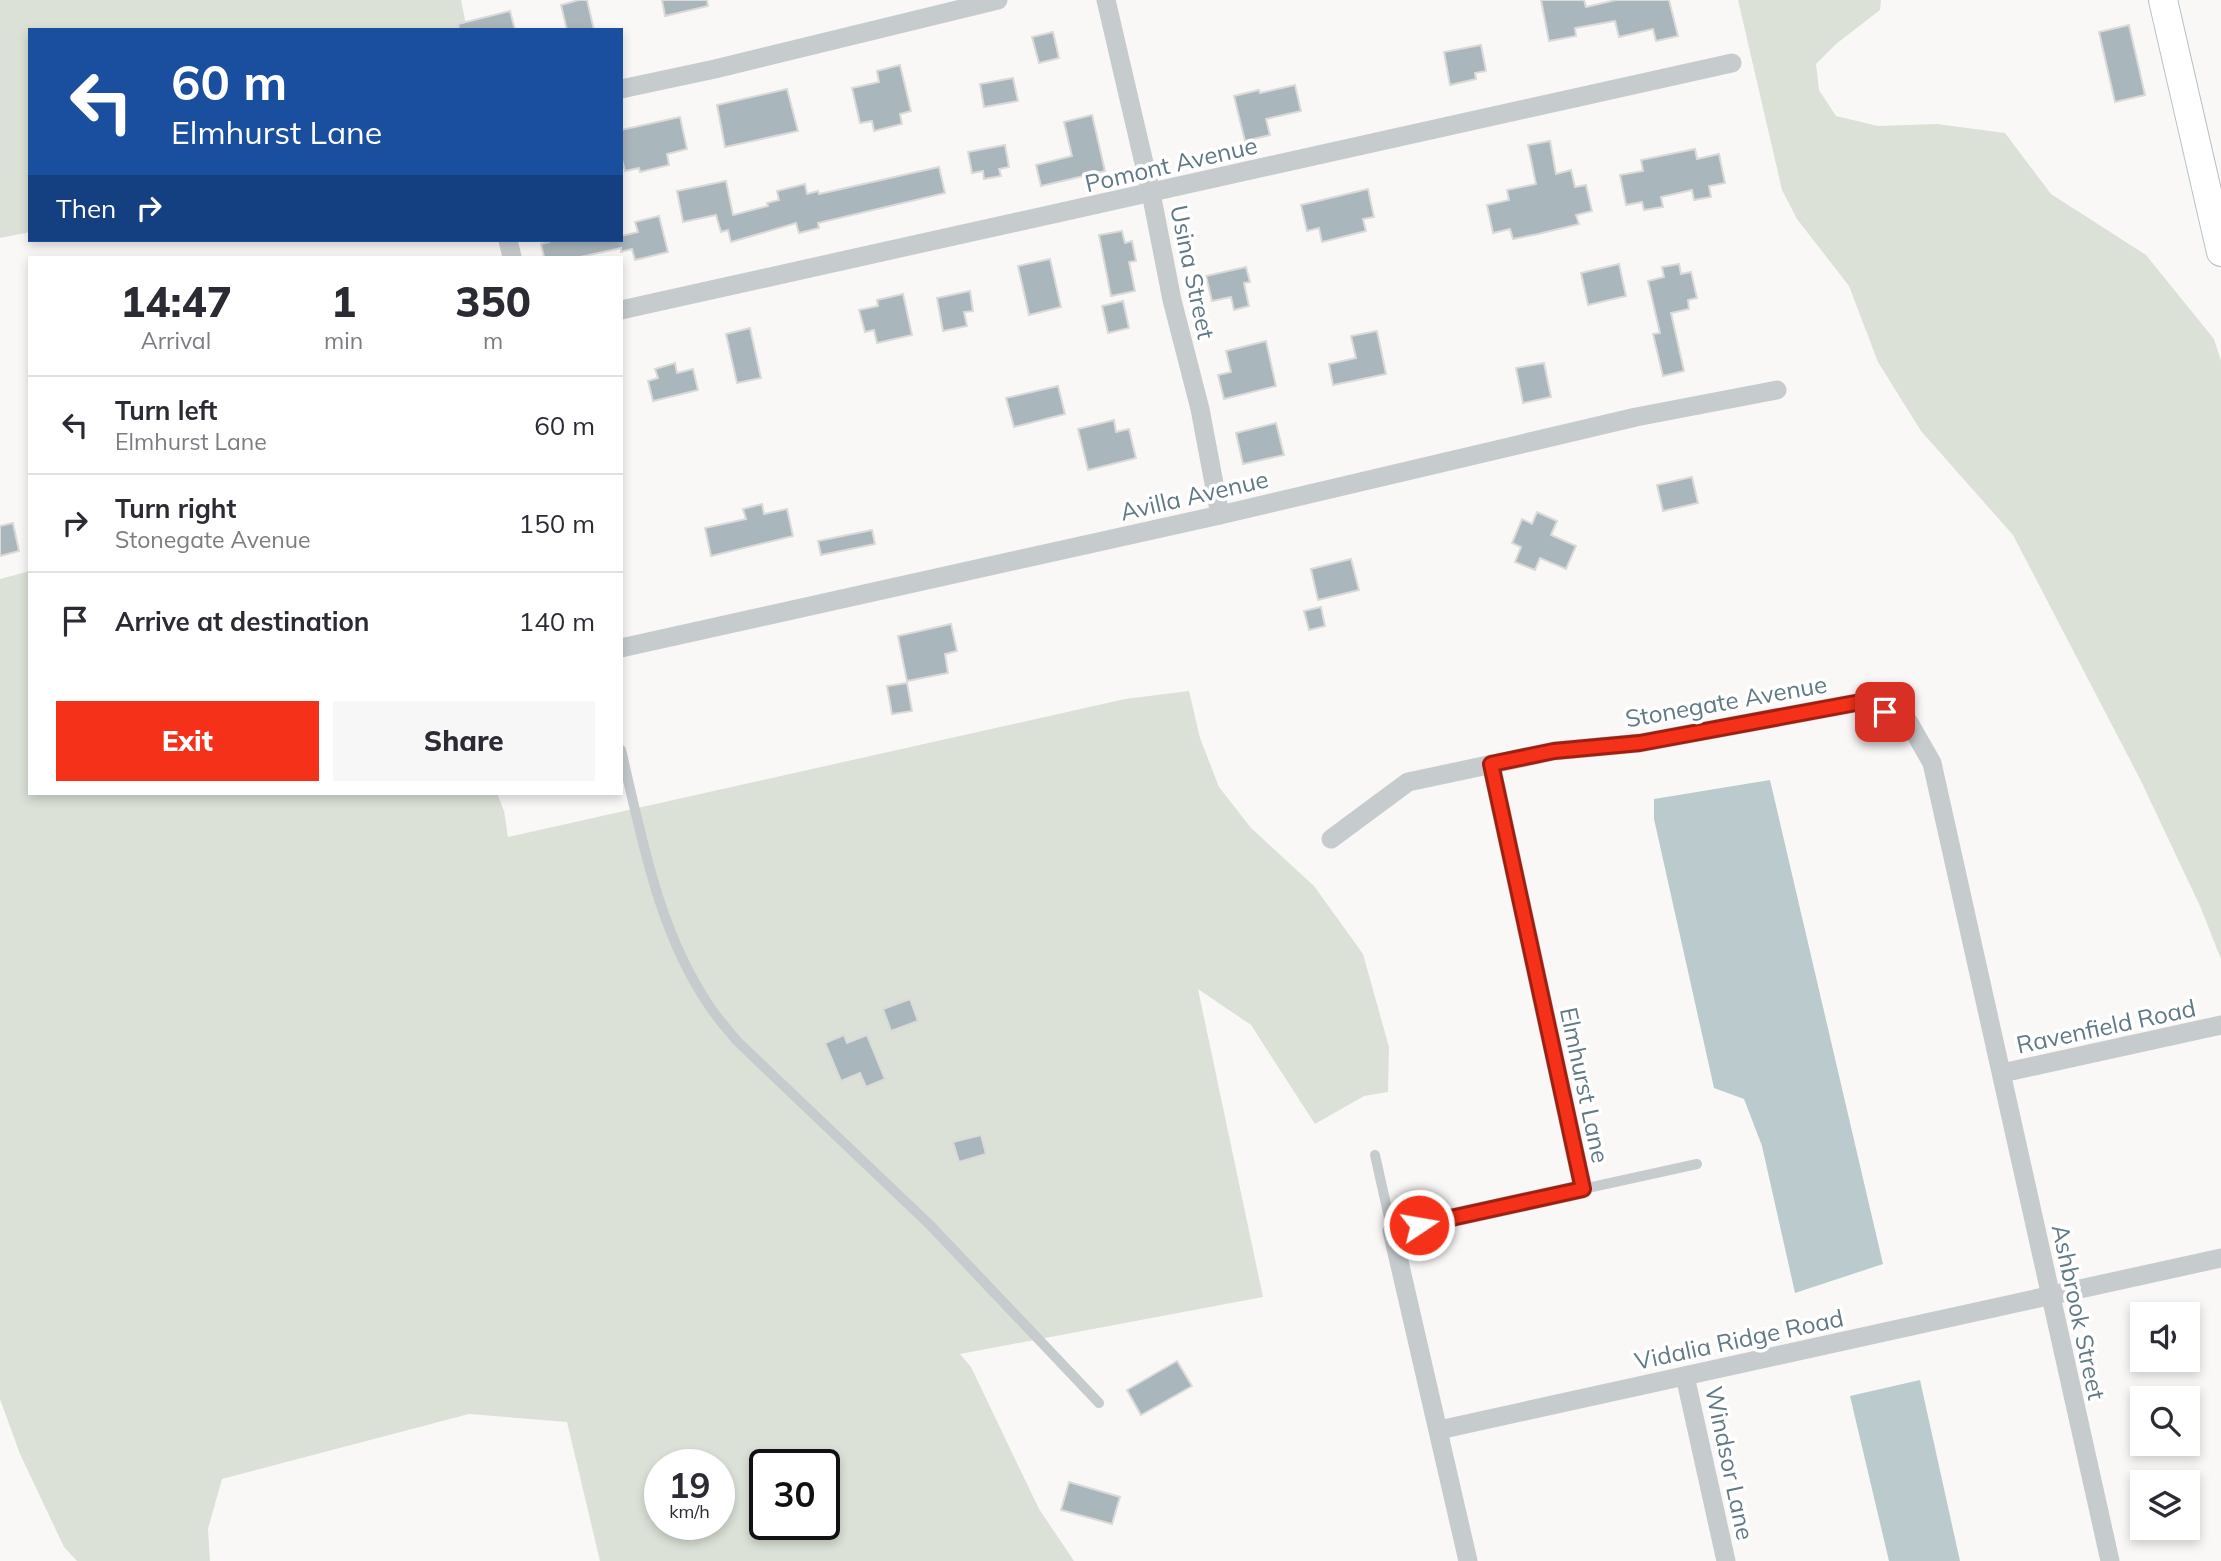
<!DOCTYPE html>
<style>
body{margin:0;font-family:Mulish,sans-serif;background:#f7f7f7;color:#2b2b33;height:100vh;display:flex;flex-direction:column;font-size:26px;white-space:nowrap}
*{box-sizing:border-box;margin:0}
p{font-size:23px;color:#7c7c81}
.icon{flex:none;width:38px;height:38px;fill:none;stroke:currentColor;stroke-width:2;stroke-linecap:round;stroke-linejoin:round}
.map{position:relative;flex:1;overflow:hidden}
.drawer{position:absolute;left:28px;top:256px;width:595px;height:539px;display:flex;flex-direction:column;background:#fff;border-radius:0px;box-shadow:0 4px 10px #0003}
.drawer>*{flex:none}
.guide{position:absolute;left:28px;top:28px;width:595px;height:214px;border-radius:0px;box-shadow:0 4px 10px #0003;background:#1a4fa0;color:#fff;overflow:hidden}
.tools{position:absolute;left:2130px;top:1302px;display:grid;gap:14px}
.tools a{display:grid;place-items:center;width:70px;height:70px;border-radius:0px;background:#fff;box-shadow:0 4px 10px #0003;font-size:35px}
.speed{position:absolute;left:644px;top:1449px;display:flex;gap:14px;font-size:35px;font-weight:700;text-align:center}
.speed>*{display:grid;place-content:center;width:91px;height:91px;border-radius:50%;background:#fff;box-shadow:0 4px 10px #0003;line-height:1}
.speed small{font-size:18px;font-weight:400}
.speed .limit{border:4px solid #111;border-radius:10px;background:#fff;color:#111}
.pin{position:absolute;display:grid;place-items:center;width:60px;height:60px;color:#fff;margin:-30px;border-radius:14px;box-shadow:0 4px 10px #0006}
.me{position:absolute;width:77px;margin:-38px;rotate:78deg;stroke-linejoin:round;filter:drop-shadow(0 0 5px #0008)}
.turn{display:flex;align-items:center;gap:24px;height:147px;padding:0 28px;font-size:32px}
.turn .icon{width:91px;height:91px;stroke-width:2.5}
.turn b{display:block;font-size:49px;line-height:60px}
.then{display:flex;align-items:center;height:66px;padding:0 28px;background:#0003;gap:14px;font-size:26px}
.eta{display:flex;justify-content:space-evenly;align-items:center;height:119px;text-align:center}
.eta b{font-size:42px;font-weight:800;line-height:49px}
.action{display:flex;gap:14px;margin-top:auto;padding:14px 28px}
.action a{flex:1;height:80px;border-radius:0px;background:#f53119;color:#fff;font-size:28px;font-weight:800;line-height:80px;text-align:center}
.action a+a{background:#f7f7f7;color:#2b2b33}
ul{padding:0;list-style:none}
li{display:flex;align-items:center;gap:21px;height:98px;padding:0 28px;border-top:2px solid #e1e1e2}
li div{flex:1}
li b{display:block;font-size:26px}
li em{font-style:normal}
.map>svg:first-child{display:block}
.green{fill:#dbe1d6;fill-rule:evenodd}
.water{fill:#bbcbcd}
.building{fill:#a9b6bb;stroke:#dadad8;stroke-width:2}
.lines{fill:none;stroke-linecap:round;stroke-linejoin:round}
.secondary-casing{stroke:#b7bfc3;stroke-width:30}
.lane{stroke:#c6cbce;stroke-width:10}
.street{stroke:#c6cbce;stroke-width:19}
.secondary{stroke:#fff;stroke-width:28}
.route-casing{stroke:#9f2010;stroke-width:18}
.route{stroke:#f53119;stroke-width:12}
.labels{text-anchor:middle;dominant-baseline:central;stroke-width:7;stroke-linejoin:round;paint-order:stroke}
.street-label{font-size:24px;fill:#607984;stroke:#fff}
</style>
<div class="map">
<svg width="2221" height="1561" viewBox="0 0 2221 1561">
<rect width="100%" height="100%" fill="#f9f8f6"/>
<g class="green">
<polygon points="0,0 461,0 467,30 30,30 30,232 0,238"/>
<polygon points="1738,0 1881,0 1880,10 1836,44 1816,64 1819,90 1836,116 1878,126 1937,124 2005,133 2051,194 2146,255 2214,339 2221,361 2221,959 2200,906 2140,779 2013,535 1921,431 1878,362 1849,286 1797,219 1782,190"/>
<path d="M30,571V793H497L504,811L508,837L1125,699L1189,691L1200,738L1219,787L1251,828L1314,886L1363,954L1389,1047L1388,1092L1364,1096L1315,1124L1251,1025L1198,989L1263,1297L960,1354L971,1367L1039,1509L1074,1561H600L567,1422L469,1414L222,1479L208,1529L210,1561H77L64,1547L20,1454L0,1399V579ZM660,1465H719V1524H660ZM765,1465H824V1524H765Z"/>
</g>
<g class="water">
<polygon points="1770,780 1883,1264 1795,1293 1762,1146 1744,1099 1714,1088 1654,819 1654,799"/>
<polygon points="1920,1380 1960,1561 1889,1561 1850,1396"/>
</g>
<g class="building">
<polygon points="579,0 587,0 594,30 567,30 561,5"/>
<polygon points="662,0 707,0 708,6 665,16"/>
<polygon points="1541,0 1584,0 1586,7 1616,0 1669,0 1678,36 1656,41 1653,29 1619,37 1615,21 1575,28 1576,36 1549,41"/>
<polygon points="510,11 515,30 459,30 458,24"/>
<polygon points="2129,25 2145,95 2115,102 2099,32"/>
<polygon points="1053,32 1059,58 1039,63 1032,37"/>
<polygon points="1481,45 1486,71 1475,73 1476,79 1450,85 1444,52"/>
<polygon points="900,65 911,111 900,114 902,124 874,131 872,121 860,123 852,88 879,82 877,71"/>
<polygon points="1013,78 1018,101 984,107 980,84"/>
<polygon points="1295,85 1301,111 1266,119 1270,135 1245,141 1234,96 1259,90 1260,93"/>
<polygon points="787,89 798,131 725,147 717,105"/>
<polygon points="1092,115 1105,171 1041,186 1036,165 1072,156 1064,122"/>
<polygon points="680,117 687,149 667,154 669,165 640,172 639,168 625,171 621,156 621,130"/>
<polygon points="1550,141 1556,174 1571,170 1575,187 1586,185 1592,211 1576,215 1579,224 1538,234 1513,239 1510,229 1493,233 1487,205 1509,200 1507,190 1536,184 1528,145"/>
<polygon points="1005,145 1009,167 999,169 1001,176 984,179 983,171 972,173 968,152"/>
<polygon points="1695,149 1697,159 1719,154 1725,183 1709,186 1711,197 1694,200 1692,190 1661,197 1663,207 1644,210 1642,202 1626,205 1620,175 1643,171 1641,160"/>
<polygon points="939,167 945,193 818,223 819,228 799,233 796,223 731,242 728,230 721,232 716,215 683,222 677,191 726,181 733,215 768,206 767,203 779,200 777,191 805,184 807,194 818,191 819,194"/>
<polygon points="1368,189 1374,217 1363,219 1366,231 1322,242 1319,228 1307,231 1301,205"/>
<polygon points="659,216 668,252 635,260 632,249 621,252 621,248 580,257 544,257 541,244 549,242 548,240 621,240 621,236 638,232 635,222"/>
<polygon points="1122,231 1125,243 1132,241 1136,261 1129,262 1135,291 1111,296 1099,235"/>
<polygon points="1050,259 1061,307 1029,315 1018,266"/>
<polygon points="1619,264 1626,296 1588,305 1581,273"/>
<polygon points="1679,264 1681,274 1691,272 1697,298 1688,300 1689,309 1671,313 1684,371 1663,376 1653,334 1660,333 1648,281 1664,277 1662,267"/>
<polygon points="1246,267 1250,282 1244,283 1249,306 1234,310 1231,297 1212,301 1206,276"/>
<polygon points="970,291 973,311 964,312 967,326 943,331 937,298"/>
<polygon points="903,294 912,335 877,343 874,330 865,332 859,310 878,306 877,300"/>
<polygon points="1123,301 1129,328 1108,333 1102,306"/>
<polygon points="750,328 761,378 737,383 726,334"/>
<polygon points="1377,331 1386,374 1333,385 1329,364 1356,358 1351,336"/>
<polygon points="1266,341 1276,386 1224,399 1218,375 1231,372 1226,351"/>
<polygon points="675,363 677,373 693,369 698,390 653,401 648,381 658,378 655,369"/>
<polygon points="1544,363 1551,397 1523,403 1516,368"/>
<polygon points="1058,386 1065,414 1014,427 1006,398"/>
<polygon points="1114,420 1116,432 1129,429 1136,458 1088,470 1078,429"/>
<polygon points="1276,423 1284,455 1243,464 1236,433"/>
<polygon points="1692,477 1698,503 1663,511 1657,485"/>
<polygon points="762,504 764,514 787,509 793,536 711,556 705,528 746,519 743,509"/>
<polygon points="1537,512 1557,521 1551,535 1576,546 1566,569 1540,558 1535,570 1515,562 1521,547 1512,543 1522,519 1532,524"/>
<polygon points="13,523 19,551 0,556 0,526"/>
<polygon points="872,530 875,544 821,555 818,541"/>
<polygon points="1351,559 1359,590 1318,600 1311,569"/>
<polygon points="1321,607 1325,626 1309,630 1304,611"/>
<polygon points="951,624 957,651 945,654 948,673 907,681 898,636"/>
<polygon points="907,683 912,711 892,714 887,686"/>
<polygon points="910,999 918,1021 891,1031 883,1009"/>
<polygon points="844,1035 847,1043 867,1035 885,1079 866,1087 860,1073 841,1081 825,1043"/>
<polygon points="981,1135 986,1154 959,1162 953,1142"/>
<polygon points="1177,1361 1192,1386 1141,1415 1127,1390"/>
<polygon points="1069,1482 1120,1497 1112,1524 1061,1510"/>
</g>
<g class="lines">
<g class="secondary-casing">
<polyline id="secondary" points="2163,0 2221,252"/>
</g>
<g class="lane">
<path d="M621,750C642,838 658,931 710,1007C718,1019 728,1030 737,1041L930,1225L1099,1403"/>
<polyline points="1375,1155 1392,1231"/>
<polyline points="1583,1189 1697,1164"/>
</g>
<g class="street">
<polyline points="1106,0 1151,193 1172,300 1200,409 1220,515"/>
<polyline points="621,89 715,69 998,0"/>
<polyline points="508,240 512,257"/>
<polyline points="621,310 1732,63"/>
<polyline points="621,648 1220,515 1636,417 1777,390"/>
<polyline points="1331,839 1408,782 1554,751 1640,743 1861,702 1908,721 1932,763 2110,1561"/>
<polyline points="2002,1073 2221,1025"/>
<polyline points="1685,1376 1726,1561"/>
<polyline points="1439,1430 2221,1258"/>
<polyline points="1468,1561 1392,1231 1583,1189 1491,764"/>
</g>
<use href="#secondary" class="secondary"/>
</g>
<g class="lines">
<g class="route-casing">
<polyline id="route" points="1419,1225 1583,1189 1491,764 1554,751 1640,743 1861,702 1885,712"/>
</g>
<use href="#route" class="route"/>
</g>
<g class="labels">
<g class="street-label">
<text transform="translate(1171 164) rotate(-13)">Pomont Avenue</text>
<text transform="translate(1193 272) rotate(78)">Usina Street</text>
<text transform="translate(1194 495) rotate(-13)">Avilla Avenue</text>
<text transform="translate(1726 701) rotate(-10)">Stonegate Avenue</text>
<text transform="translate(2106 1026) rotate(-12)">Ravenfield Road</text>
<text transform="translate(1585 1085) rotate(78)">Elmhurst Lane</text>
<text transform="translate(2079 1312) rotate(78)">Ashbrook Street</text>
<text transform="translate(1739 1339) rotate(-12)">Vidalia Ridge Road</text>
<text transform="translate(1730 1463) rotate(78)">Windsor Lane</text>
</g>
</g>
</svg>
<div class="tools">
<a><svg class="icon" aria-label="sound" viewBox="0 0 24 24"><path d="M4 9h4l5-4v14l-5-4H4zM17 9q2 3 0 6"/></svg></a>
<a><svg class="icon" aria-label="search" viewBox="0 0 24 24"><circle cx="10" cy="10" r="6"/><path d="M15 15l6 6"/></svg></a>
<a><svg class="icon" aria-label="layers" viewBox="0 0 24 24"><path d="M12 4l9 5-9 5-9-5zM3 14l9 5 9-5"/></svg></a>
</div>
<div class="speed"><div>19<small>km/h</small></div><div class="limit">30</div></div>
<div class="pin" style="left:1885px;top:712px;background:#d93025"><svg class="icon" aria-label="arrive" viewBox="0 0 24 24"><path d="M6 21V4h12l-3 4 3 4H6"/></svg></div>
<svg class="me" style="left:1419px;top:1225px" viewBox="-20 -20 40 40"><circle r="17" fill="#f53119" stroke="#fff" stroke-width="3"/><path d="M0-11L8 9 0 5-8 9z" fill="#fff"/></svg>
<div class="guide">
<div class="turn"><svg class="icon" aria-label="left" viewBox="0 0 24 24"><path d="M17 20v-9H6M10 6l-5 5 5 5"/></svg><div><b>60 m</b>Elmhurst Lane</div></div>
<div class="then">Then<svg class="icon" aria-label="right" viewBox="0 0 24 24"><path d="M7 20v-9h11M14 6l5 5-5 5"/></svg></div>
</div>
<section class="drawer">
<div class="eta">
<div><b>14:47</b><p>Arrival</p></div>
<div><b>1</b><p>min</p></div>
<div><b>350</b><p>m</p></div>
</div>
<ul>
<li><svg class="icon" aria-label="left" viewBox="0 0 24 24"><path d="M17 20v-9H6M10 6l-5 5 5 5"/></svg><div><b>Turn left</b><p>Elmhurst Lane</p></div><em>60 m</em></li>
<li><svg class="icon" aria-label="right" viewBox="0 0 24 24"><path d="M7 20v-9h11M14 6l5 5-5 5"/></svg><div><b>Turn right</b><p>Stonegate Avenue</p></div><em>150 m</em></li>
<li><svg class="icon" aria-label="arrive" viewBox="0 0 24 24"><path d="M6 21V4h12l-3 4 3 4H6"/></svg><div><b>Arrive at destination</b></div><em>140 m</em></li>
</ul>
<div class="action"><a>Exit</a><a>Share</a></div>
</section>
</div>
